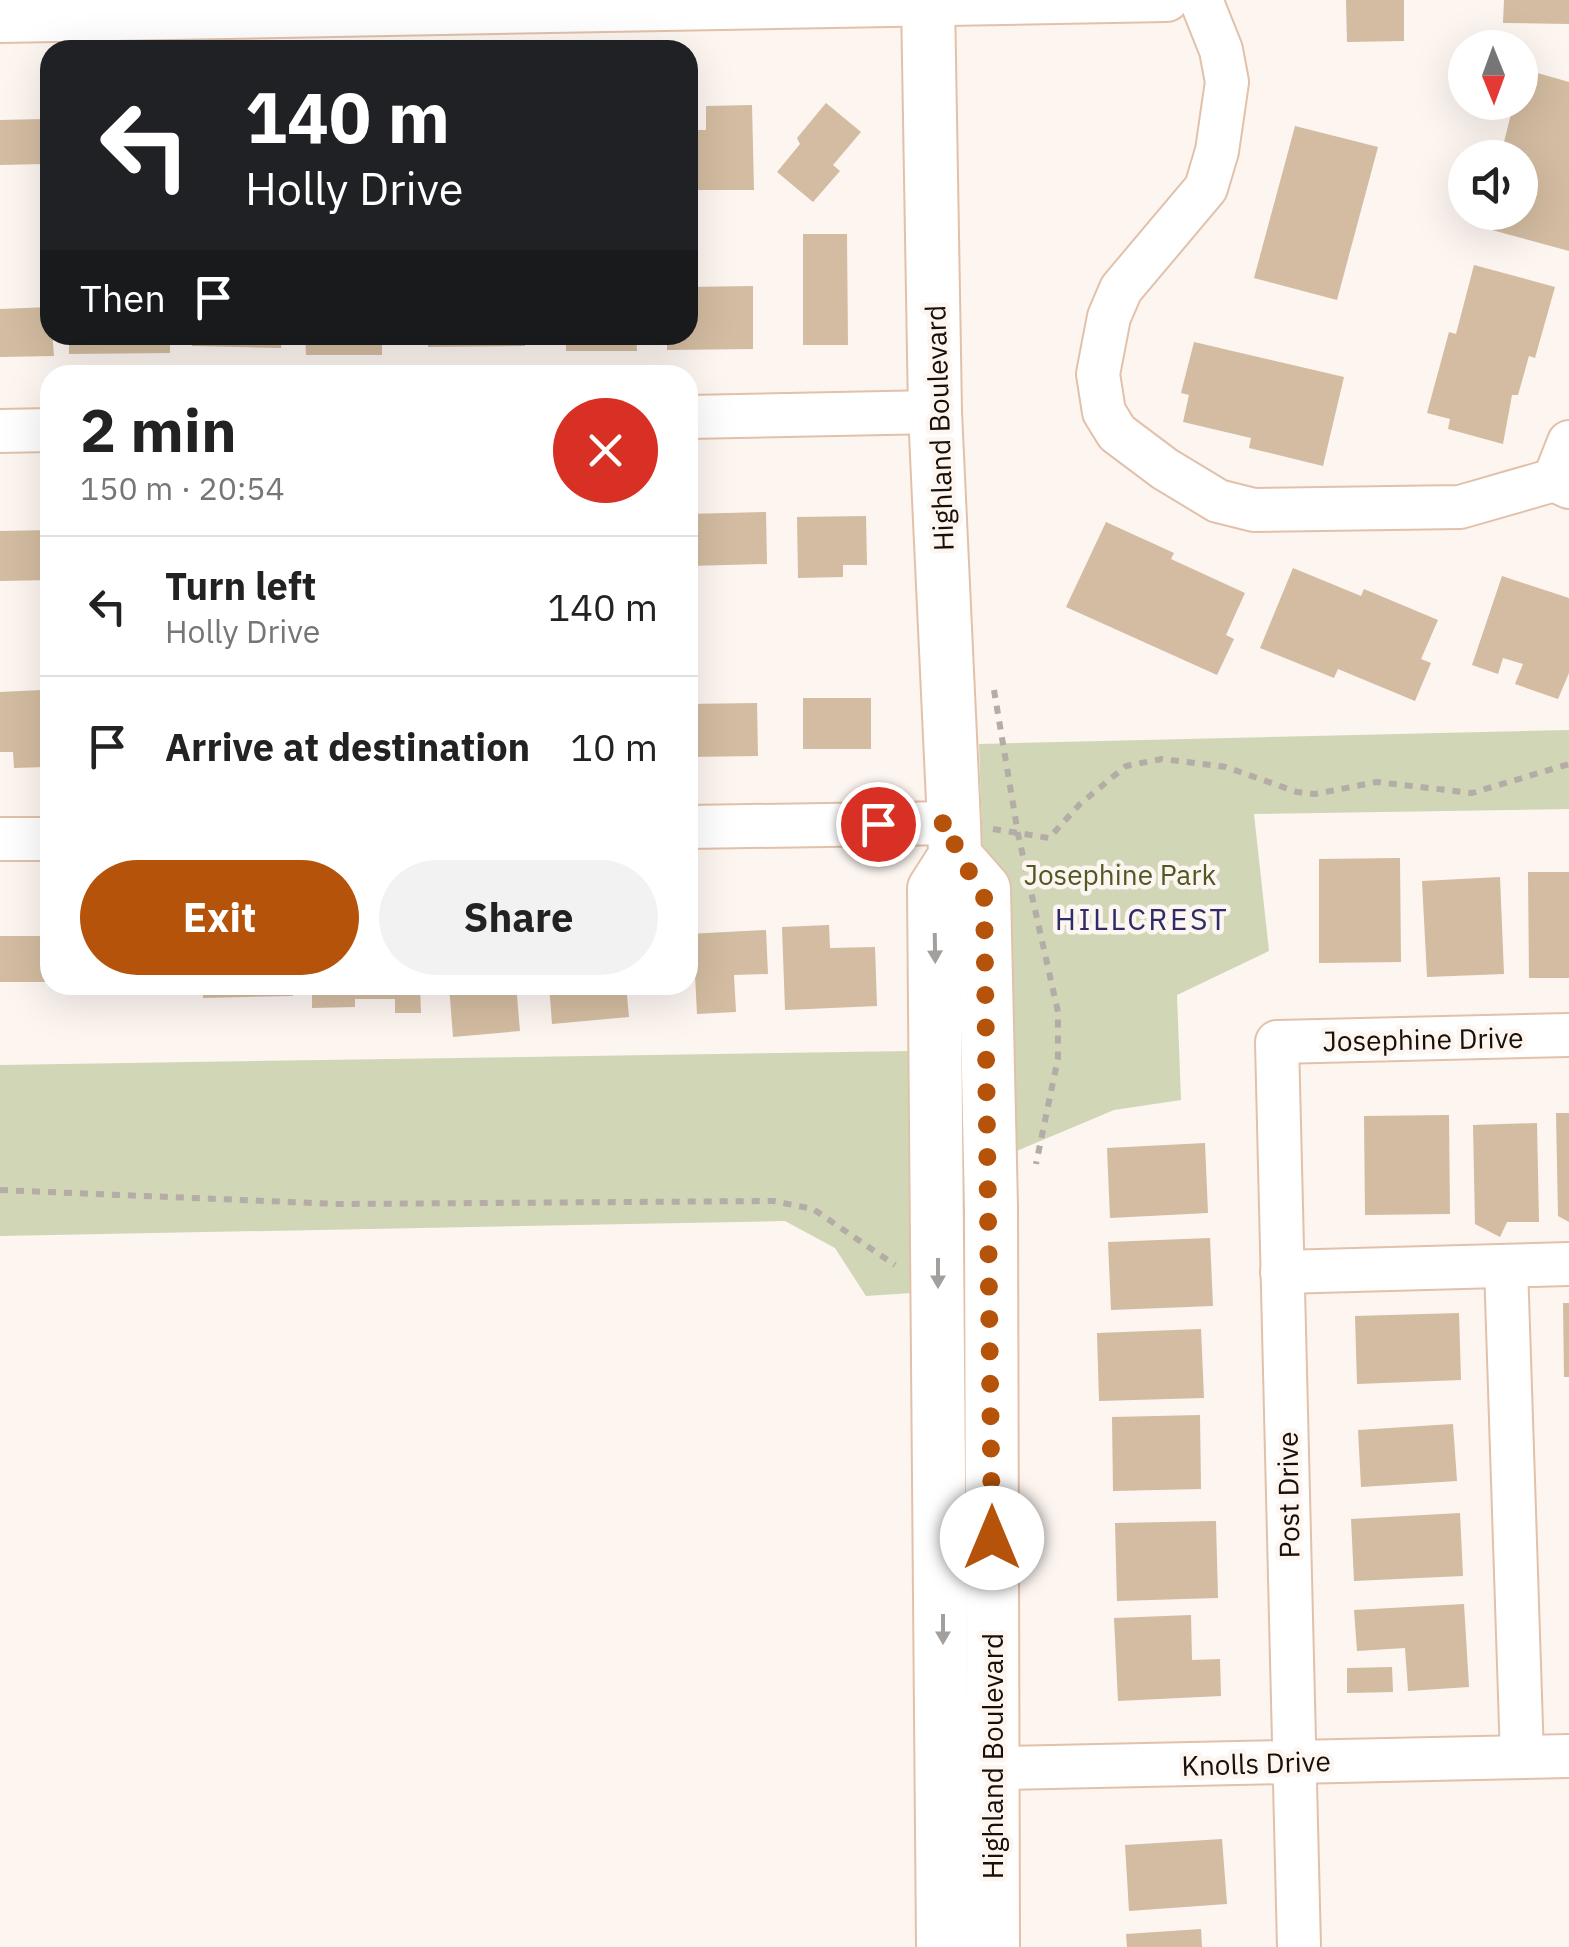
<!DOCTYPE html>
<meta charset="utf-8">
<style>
body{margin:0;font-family:"IBM Plex Sans",sans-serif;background:#f2f2f2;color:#222;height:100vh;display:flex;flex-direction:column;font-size:38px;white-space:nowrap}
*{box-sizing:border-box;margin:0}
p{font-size:32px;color:#767676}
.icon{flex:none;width:55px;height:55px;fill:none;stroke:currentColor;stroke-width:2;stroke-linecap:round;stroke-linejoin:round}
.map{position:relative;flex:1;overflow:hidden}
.side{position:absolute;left:40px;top:365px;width:658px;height:630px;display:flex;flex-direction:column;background:#fff;border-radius:30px;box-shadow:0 10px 40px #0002}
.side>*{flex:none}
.guide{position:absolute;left:40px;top:40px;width:658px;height:305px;border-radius:30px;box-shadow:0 10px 40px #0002;background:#202124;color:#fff;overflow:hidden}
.needle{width:65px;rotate:179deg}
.tools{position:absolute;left:1448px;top:30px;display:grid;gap:20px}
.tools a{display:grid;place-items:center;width:90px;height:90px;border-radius:50%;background:#fff;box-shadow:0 10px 40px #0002;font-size:50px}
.pin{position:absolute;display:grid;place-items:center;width:85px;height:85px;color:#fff;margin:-42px;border:5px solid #fff;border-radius:50%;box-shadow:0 2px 10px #0007}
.me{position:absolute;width:110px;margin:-55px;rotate:0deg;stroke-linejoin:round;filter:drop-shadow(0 0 8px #0008)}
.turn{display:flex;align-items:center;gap:35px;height:210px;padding:0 40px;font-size:45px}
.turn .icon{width:130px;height:130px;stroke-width:2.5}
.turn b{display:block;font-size:70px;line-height:85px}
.then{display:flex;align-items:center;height:95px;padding:0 40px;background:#0003;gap:20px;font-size:38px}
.round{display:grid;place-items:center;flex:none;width:105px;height:105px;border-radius:52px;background:#f2f2f2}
.overview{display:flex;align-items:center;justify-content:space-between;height:170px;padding:0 40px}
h1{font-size:60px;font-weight:700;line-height:75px}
.cta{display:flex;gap:20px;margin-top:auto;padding:20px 40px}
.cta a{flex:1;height:115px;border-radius:60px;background:#b45309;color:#fff;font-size:40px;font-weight:700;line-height:115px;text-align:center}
.cta a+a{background:#f2f2f2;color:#222}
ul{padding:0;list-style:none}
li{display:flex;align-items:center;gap:30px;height:140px;padding:0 40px;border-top:2px solid #e0e0e0}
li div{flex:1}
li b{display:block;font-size:38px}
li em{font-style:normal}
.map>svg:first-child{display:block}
.green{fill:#d0d6b6}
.building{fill:#d3bca1}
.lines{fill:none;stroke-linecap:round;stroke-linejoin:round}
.minor-casing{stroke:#e2c1aa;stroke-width:46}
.major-casing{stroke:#e2c1aa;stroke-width:56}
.path{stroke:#b4aca6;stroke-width:6;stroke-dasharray:8 8;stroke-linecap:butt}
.minor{stroke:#fff;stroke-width:42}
.major{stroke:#fff;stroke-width:52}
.oneway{fill:#a39f9c}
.route{stroke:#b45309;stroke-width:18;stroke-dasharray:0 32.4}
.labels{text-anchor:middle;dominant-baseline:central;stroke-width:9;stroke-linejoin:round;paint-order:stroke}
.street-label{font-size:28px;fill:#1a0f07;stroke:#fcf5f0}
.park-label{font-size:28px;fill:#515824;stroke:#fcf5f0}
.neighbourhood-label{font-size:30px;letter-spacing:2.5px;fill:#2d2c66;stroke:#fcf5f0}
</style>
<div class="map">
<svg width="1569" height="1947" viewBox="0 0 1569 1947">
<rect width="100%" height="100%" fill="#fcf5f0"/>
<g class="green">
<polygon points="1569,730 1569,809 1254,814 1269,951 1177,995 1181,1100 1114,1110 993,1161 979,744"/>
<polygon points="912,1051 912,1293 866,1296 835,1248 785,1221 0,1236 0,1065"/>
</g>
<g class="building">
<polygon points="1346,0 1404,0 1404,41 1347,42"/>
<polygon points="1504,0 1569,0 1569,24 1503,23"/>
<polygon points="1523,69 1569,82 1569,251 1492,230 1497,212 1520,212 1520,158 1512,158 1515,146 1504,142 1514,102 1520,102"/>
<polygon points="826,103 861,132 833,165 840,171 813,202 777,172 800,144 797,138"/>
<polygon points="752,105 754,190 688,190 688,130 706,130 706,106"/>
<polygon points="43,119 44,164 0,165 0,120"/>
<polygon points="1295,126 1378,147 1337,300 1254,278"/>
<polygon points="803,234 847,234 848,345 803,345"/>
<polygon points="1474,265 1555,287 1535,358 1529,356 1518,395 1512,395 1503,444 1448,429 1450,419 1427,413 1449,332 1456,334"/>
<polygon points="753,286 753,349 667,350 667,335 688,335 688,287"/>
<polygon points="50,307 54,356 0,357 0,309"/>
<polygon points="69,335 170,335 170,353 69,354"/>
<polygon points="192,335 282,335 281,348 192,346"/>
<polygon points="305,335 382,335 382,355 306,355"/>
<polygon points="428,335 524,335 525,346 428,347"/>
<polygon points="566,335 636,335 637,351 566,351"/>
<polygon points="1194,342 1344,377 1323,466 1249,448 1251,438 1183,422 1189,395 1181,393"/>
<polygon points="766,512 767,564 688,566 688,514"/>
<polygon points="866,516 867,565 843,565 843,577 798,578 797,517"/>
<polygon points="1106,522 1174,553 1171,559 1245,593 1226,635 1234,639 1217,675 1066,607"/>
<polygon points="50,530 50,580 0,581 0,531"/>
<polygon points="1293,568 1361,596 1364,589 1438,620 1421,659 1431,663 1415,701 1338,669 1334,678 1260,648"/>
<polygon points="1502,576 1569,598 1569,673 1558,699 1515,684 1523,664 1503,658 1498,674 1472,665"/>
<polygon points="42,690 45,767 14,768 13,752 0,752 0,692"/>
<rect x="803" y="698" width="68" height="51"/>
<polygon points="757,703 758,756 688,757 688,704"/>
<polygon points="1400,858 1401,962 1319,963 1319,859"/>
<polygon points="1528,872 1569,872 1569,978 1529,978"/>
<polygon points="1500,877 1504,974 1427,977 1422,881"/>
<polygon points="829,925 830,948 875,947 877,1006 785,1010 782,927"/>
<polygon points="766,930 768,974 734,975 736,1012 697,1014 695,975 688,975 688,934"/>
<rect x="0" y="936" width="50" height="46"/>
<polygon points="203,985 293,985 293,996 203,998"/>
<polygon points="312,985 420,985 421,1013 395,1013 395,999 355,999 355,1007 312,1008"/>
<polygon points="449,985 516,985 520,1031 453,1037"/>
<polygon points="549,985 626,985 629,1017 552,1024"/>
<polygon points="1556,1113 1569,1113 1569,1222 1558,1216"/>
<polygon points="1449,1115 1450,1214 1365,1215 1364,1116"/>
<polygon points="1537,1123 1539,1222 1507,1222 1500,1237 1475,1224 1473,1125"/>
<polygon points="1205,1143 1208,1213 1110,1218 1107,1148"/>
<polygon points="1210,1238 1213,1306 1111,1310 1108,1242"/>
<polygon points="1563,1303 1569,1303 1569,1377 1564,1377"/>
<polygon points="1459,1313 1461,1380 1357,1384 1355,1316"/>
<polygon points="1201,1329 1204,1398 1099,1401 1097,1333"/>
<polygon points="1200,1415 1201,1489 1113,1491 1112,1417"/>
<polygon points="1453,1424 1457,1481 1361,1487 1358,1430"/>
<polygon points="1460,1513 1463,1576 1354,1581 1351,1519"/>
<polygon points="1216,1521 1218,1598 1117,1601 1115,1523"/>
<polygon points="1464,1604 1469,1687 1408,1691 1405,1648 1357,1651 1354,1610"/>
<polygon points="1191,1615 1192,1660 1220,1659 1221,1696 1118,1701 1114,1618"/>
<polygon points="1392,1667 1393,1692 1347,1693 1347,1668"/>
<polygon points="1222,1839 1227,1904 1129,1911 1125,1845"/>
<polygon points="1201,1929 1202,1947 1127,1947 1126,1934"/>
</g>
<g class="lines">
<g class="minor-casing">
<g id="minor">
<polyline points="1201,0 1221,50 1227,82 1217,151 1206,188 1121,289 1109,317 1098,374 1104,412 1117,433 1165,469 1218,501 1254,510 1460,507 1554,480 1569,487"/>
<polyline points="0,21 1167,0"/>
<polyline points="688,417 935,412"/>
<polyline points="0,431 50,430"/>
<polyline points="1554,480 1569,442"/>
<polyline points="688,827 954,823"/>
<polyline points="0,839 50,839"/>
<polyline points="1506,1266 1522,1757"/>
<polyline points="1282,1272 1569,1264"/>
<polyline points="960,1769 1569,1756"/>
<polyline points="1299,1947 1277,1042 1569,1035"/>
</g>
</g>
<g class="major-casing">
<g id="major">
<polyline points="928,0 935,412 954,823 955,856 934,889 943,1947"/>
<polyline points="955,856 984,889 991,1207 993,1947"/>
</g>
</g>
<g class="path">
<polyline points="994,690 1018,834 1058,1012 1058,1058 1036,1164"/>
<polyline points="993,829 1049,838 1080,804 1126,766 1162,759 1226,767 1297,792 1315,794 1377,782 1472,793 1569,764"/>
<polyline points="0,1190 338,1204 773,1201 813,1209 895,1265"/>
</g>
<use href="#minor" class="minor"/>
<use href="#major" class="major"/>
</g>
<defs><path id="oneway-solid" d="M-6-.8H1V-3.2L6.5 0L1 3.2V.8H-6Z" transform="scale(2.5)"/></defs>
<g class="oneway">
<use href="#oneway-solid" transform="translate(935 948) rotate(89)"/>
<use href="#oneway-solid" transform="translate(938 1273) rotate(90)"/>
<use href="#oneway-solid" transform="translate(943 1629) rotate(90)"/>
</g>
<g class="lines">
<polyline class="route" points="878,824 954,823 955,856 984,888 992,1538"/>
</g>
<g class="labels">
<g class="street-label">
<text transform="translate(939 428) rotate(-92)">Highland Boulevard</text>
<text transform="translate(1423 1039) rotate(-1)">Josephine Drive</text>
<text transform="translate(1288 1495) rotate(-91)">Post Drive</text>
<text transform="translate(992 1756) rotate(-90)">Highland Boulevard</text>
<text transform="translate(1256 1763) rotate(-2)">Knolls Drive</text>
</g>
<g class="park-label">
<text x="1120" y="874">Josephine Park</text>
</g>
<g class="neighbourhood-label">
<text x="1142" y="918">HILLCREST</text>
</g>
</g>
</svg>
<div class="tools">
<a><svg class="needle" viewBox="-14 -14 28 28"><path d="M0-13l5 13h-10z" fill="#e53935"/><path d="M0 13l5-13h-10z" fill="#767676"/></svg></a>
<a><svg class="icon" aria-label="sound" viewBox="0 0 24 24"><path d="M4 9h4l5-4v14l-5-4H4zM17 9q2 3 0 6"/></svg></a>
</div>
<div class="pin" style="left:878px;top:824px;background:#d93025"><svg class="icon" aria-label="arrive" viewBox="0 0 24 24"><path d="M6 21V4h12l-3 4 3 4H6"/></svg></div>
<svg class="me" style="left:992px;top:1538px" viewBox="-20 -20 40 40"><circle r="19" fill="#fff"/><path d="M0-13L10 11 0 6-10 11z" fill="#b45309"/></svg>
<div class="guide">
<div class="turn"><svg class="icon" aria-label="left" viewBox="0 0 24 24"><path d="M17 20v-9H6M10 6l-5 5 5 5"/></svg><div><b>140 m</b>Holly Drive</div></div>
<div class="then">Then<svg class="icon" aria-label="arrive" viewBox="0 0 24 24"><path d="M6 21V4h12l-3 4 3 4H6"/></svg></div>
</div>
<section class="side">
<div class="overview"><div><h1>2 min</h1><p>150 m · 20:54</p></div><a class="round" style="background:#d93025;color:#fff"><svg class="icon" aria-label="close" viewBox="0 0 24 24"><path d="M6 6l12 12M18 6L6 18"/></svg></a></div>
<ul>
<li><svg class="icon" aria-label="left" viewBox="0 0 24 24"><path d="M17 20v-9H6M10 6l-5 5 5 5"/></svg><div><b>Turn left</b><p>Holly Drive</p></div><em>140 m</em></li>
<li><svg class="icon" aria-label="arrive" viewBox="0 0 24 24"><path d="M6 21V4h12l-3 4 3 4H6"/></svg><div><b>Arrive at destination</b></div><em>10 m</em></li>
</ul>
<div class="cta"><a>Exit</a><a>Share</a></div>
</section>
</div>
